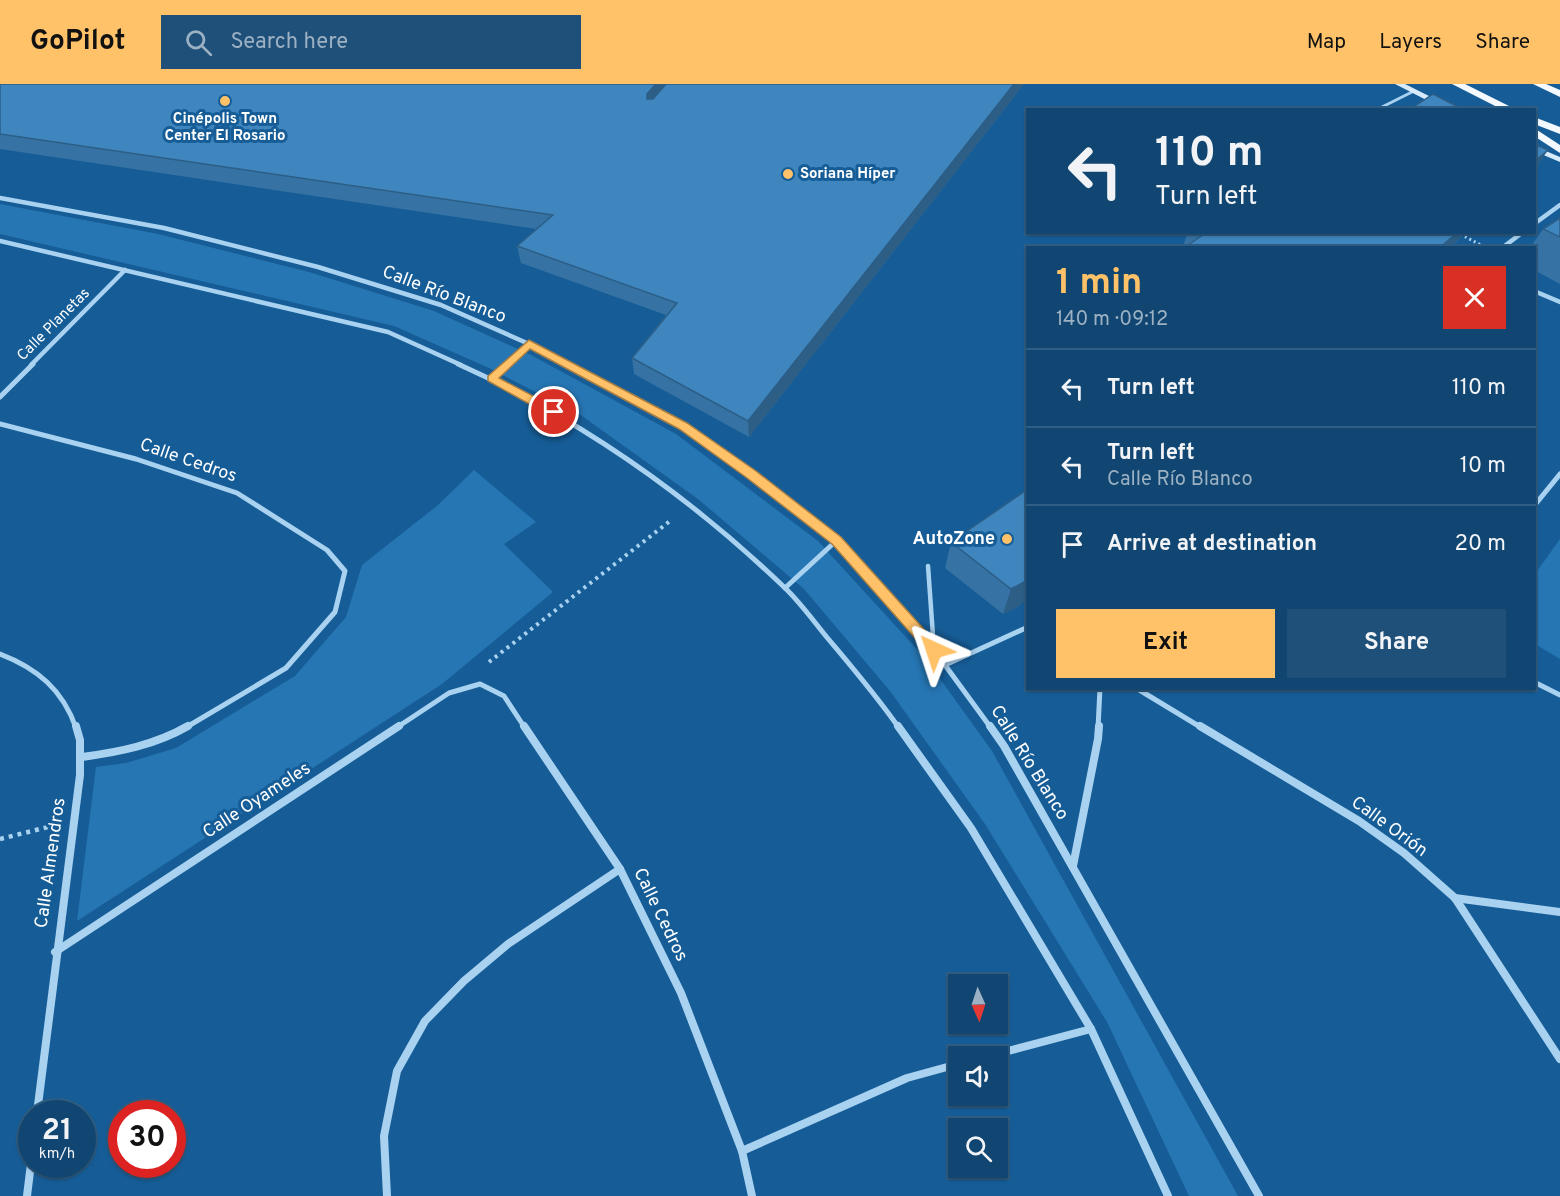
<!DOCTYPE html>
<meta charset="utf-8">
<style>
body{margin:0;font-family:Overpass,sans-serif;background:#1e5079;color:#f1f3f6;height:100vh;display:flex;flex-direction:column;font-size:22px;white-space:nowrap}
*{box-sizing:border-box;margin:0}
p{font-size:20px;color:#9cb1c3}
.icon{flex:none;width:33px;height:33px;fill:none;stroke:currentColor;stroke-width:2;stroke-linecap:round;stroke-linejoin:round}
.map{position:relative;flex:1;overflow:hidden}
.drawer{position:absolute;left:1026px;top:162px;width:510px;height:444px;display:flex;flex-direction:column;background:#104671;border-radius:0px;box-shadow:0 2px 4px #0004,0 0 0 2px #305e84}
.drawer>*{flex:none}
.top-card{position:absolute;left:1026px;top:24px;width:510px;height:126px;border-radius:0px;box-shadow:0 2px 4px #0004,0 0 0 2px #305e84;background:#104671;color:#f1f3f6;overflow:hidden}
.needle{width:39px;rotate:177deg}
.tools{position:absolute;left:948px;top:890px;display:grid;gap:12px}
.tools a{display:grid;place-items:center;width:60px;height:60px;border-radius:0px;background:#104671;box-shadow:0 2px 4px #0004,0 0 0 2px #305e84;font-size:30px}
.speed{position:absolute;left:18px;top:1016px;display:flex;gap:12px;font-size:30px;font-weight:700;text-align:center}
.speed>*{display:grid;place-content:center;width:78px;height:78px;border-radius:50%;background:#104671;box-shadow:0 2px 4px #0004,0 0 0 2px #305e84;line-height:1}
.speed small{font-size:15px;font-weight:400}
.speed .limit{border:9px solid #d22;background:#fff;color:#111}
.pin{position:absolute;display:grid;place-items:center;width:51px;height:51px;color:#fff;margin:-26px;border:3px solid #fff;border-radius:50%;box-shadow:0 2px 6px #0007}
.me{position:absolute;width:66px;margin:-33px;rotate:318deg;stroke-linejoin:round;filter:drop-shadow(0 0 4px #0008)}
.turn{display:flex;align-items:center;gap:21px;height:126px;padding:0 30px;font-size:27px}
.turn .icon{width:78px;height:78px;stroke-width:2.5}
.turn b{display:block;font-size:42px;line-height:51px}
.round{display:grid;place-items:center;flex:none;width:63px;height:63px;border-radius:0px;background:#1e5079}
.overview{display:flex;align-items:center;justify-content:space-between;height:102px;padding:0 30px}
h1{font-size:36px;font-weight:700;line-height:45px;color:#ffc269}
.button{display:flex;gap:12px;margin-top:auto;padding:12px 30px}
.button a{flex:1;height:69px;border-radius:0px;background:#ffc269;color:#111;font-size:24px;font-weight:700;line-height:69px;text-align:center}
.button a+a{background:#1e5079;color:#f1f3f6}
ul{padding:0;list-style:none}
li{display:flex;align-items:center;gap:18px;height:78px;padding:0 30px;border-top:2px solid #305e84}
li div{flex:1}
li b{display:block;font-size:22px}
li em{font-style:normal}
header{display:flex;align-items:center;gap:36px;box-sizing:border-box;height:84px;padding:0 30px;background:#ffc269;color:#111}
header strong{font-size:28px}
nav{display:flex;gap:33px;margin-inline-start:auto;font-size:21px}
.search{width:420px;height:54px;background:#1e5079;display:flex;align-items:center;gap:15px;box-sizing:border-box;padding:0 21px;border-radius:0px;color:#9cb1c3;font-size:22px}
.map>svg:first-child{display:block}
.green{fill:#2676b4}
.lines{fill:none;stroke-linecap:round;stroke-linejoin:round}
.path-far2{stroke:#a9d2f1;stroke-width:3;stroke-dasharray:2 3;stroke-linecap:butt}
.path-far1{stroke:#a9d2f1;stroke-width:4;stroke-dasharray:3 4.5;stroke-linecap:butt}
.path{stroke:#a9d2f1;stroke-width:4.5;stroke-dasharray:4 5;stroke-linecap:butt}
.lane-far1{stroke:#a9d2f1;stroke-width:3}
.lane{stroke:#a9d2f1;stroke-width:4.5}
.street-far2{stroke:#a9d2f1;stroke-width:4.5}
.street-far1{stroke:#a9d2f1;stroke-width:5}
.street{stroke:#a9d2f1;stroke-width:8}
.secondary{fill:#d7ebfc;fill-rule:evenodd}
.primary{fill:#f3f9ff;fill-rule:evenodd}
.wall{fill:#3673a4}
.shaded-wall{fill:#2c5e86}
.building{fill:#3f86bf;stroke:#2c5e86;stroke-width:1.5}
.route{fill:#ffc269;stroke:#a67e44;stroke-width:1.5}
.poi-dot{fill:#ffc269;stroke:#165d97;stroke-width:2}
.labels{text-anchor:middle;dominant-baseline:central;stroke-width:6;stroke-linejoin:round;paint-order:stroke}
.far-poi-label{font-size:15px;font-weight:bold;fill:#fff;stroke:#165d97}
.far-street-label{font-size:15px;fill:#fff;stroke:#165d97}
.street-label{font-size:18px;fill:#fff;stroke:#165d97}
.poi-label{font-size:18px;font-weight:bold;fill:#fff;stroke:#165d97;text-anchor:end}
</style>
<header>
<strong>GoPilot</strong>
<div class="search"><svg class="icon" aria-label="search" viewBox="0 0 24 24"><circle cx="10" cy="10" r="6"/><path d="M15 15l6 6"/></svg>Search here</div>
<nav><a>Map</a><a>Layers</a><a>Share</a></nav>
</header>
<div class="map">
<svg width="1560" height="1112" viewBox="0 0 1560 1112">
<rect width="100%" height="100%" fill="#165d97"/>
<g class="green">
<polygon points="0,120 158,150 309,188 434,227 531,271 676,350 818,457 925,574 992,667 1238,1112 1189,1112 1107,938 985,740 890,607 804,505 698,415 582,332 489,284 394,242 0,150"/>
<polygon points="474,386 536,438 504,460 553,508 442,600 77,837 96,683 126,679 176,664 295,592 346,533 362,481 438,421"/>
<polygon points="1560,455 1560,575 1535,560 1535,490"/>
</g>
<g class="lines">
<polyline class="path-far2" points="1456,148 1481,161"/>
<polyline class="path-far1" points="489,578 670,437"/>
<polyline class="path" points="0,755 48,743"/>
<polyline class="lane-far1" points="1376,26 1414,7"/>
<polyline class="lane" points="928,482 934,566"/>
<g class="street-far2">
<polyline points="0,114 164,144 318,183 441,221 529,260 568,281"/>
<polyline points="1534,140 1560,121"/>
<polyline points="0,157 388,248 461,281"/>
<polyline points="1502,164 1523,148"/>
<polyline points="1534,207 1560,218"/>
<polyline points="31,281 125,186"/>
<polyline points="507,281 529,260"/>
</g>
<g class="street-far1">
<path d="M458,280C578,334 689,412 784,503C799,517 812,535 825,551C851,582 876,611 899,644"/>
<polyline points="566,280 683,342 836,457 934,566 991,644"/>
<polyline points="492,295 508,280"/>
<polyline points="0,313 33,280"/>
<polyline points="0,340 136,375 237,409 327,466 345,487 335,528 286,584 185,644"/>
<polyline points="1534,422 1560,390"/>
<polyline points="785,504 836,457"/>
<path d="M0,570C37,584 63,606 76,644"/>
<polyline points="945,581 1028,543"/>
<polyline points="1534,598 1560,611"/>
<polyline points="1136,604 1202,644"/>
<polyline points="396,644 449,609 480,600 504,612 525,644"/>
<polyline points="1098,644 1100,604"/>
</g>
<g class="street">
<polyline points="524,642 620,785 681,909 742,1067 752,1112"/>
<polyline points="898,642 971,744 1091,945 1168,1112"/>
<polyline points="990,642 1004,662 1259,1112"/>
<polyline points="1200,642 1359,737 1404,769 1455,814 1560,975"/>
<path d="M82,673C119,668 155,661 188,642"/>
<polyline points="1073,782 1098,655 1099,642"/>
<polyline points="1455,814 1560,828"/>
<polyline points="55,868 399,642"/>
<polyline points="989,972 1091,945"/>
<polyline points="37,1029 80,691 80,656 76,642"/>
<polyline points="742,1067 907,994 958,980"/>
<polyline points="27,1112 32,1072"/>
<polyline points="387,1112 384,1052 397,987 425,937 464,897 508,860 620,785"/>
</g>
<g class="secondary">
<polygon points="1395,0 1405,0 1457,26 1446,26"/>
<polygon points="1534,62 1560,73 1560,78 1534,67"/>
</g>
<g class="primary">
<polygon points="1452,0 1465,0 1517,26 1503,26"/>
<polygon points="1533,0 1546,0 1560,6 1560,13"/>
<polygon points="1534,33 1560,43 1560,50 1534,40"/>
<polygon points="1534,44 1560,61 1560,69 1534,52"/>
</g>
</g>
<g class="wall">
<polygon points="0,0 1024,0 749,353 634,290 632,274 666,231 521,179 517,162 536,145 0,65"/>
<polygon points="1560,134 1560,200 1534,186 1534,164 1530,164 1543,145"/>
<polygon points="1188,148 1466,148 1455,159 1185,163 1183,162"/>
<polygon points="1028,405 1019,522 1003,530 945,484 951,458"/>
</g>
<g class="shaded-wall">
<polygon points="656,0 673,0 649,31 647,10"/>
<polygon points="1014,0 1024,0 749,353 748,337"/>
<polygon points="1548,66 1537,82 1534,84 1534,78"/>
<polygon points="1458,148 1466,148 1449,164 1439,164"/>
<polygon points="1028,496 1028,515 1019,522 1003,530 1011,505"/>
</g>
<g class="building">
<polygon points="0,0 656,0 647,10 647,15 653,15 666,0 1014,0 748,337 632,274 677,219 517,162 553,131 0,50"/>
<polygon points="1433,10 1464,26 1409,26"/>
<polygon points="1534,60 1548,66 1534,78"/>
<polygon points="1560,134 1560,153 1543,145"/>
<polygon points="1195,148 1458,148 1439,164 1184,164 1201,152"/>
<polygon points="1028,405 1028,496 1011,505 951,458"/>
</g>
<polygon class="route" points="529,256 687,339 756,387 841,453 939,562 941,566 939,570 929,570 832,460 747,394 679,345 530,265 499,294 558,325 558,331 549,331 488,297 488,292"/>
<g class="poi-dot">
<circle cx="225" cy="17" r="6"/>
<circle cx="788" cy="90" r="6"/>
<circle cx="1007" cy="455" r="6"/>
</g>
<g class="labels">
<g class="far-poi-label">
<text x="225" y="35">Cinépolis Town<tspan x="225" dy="17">Center El Rosario</tspan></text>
<text x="800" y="90" text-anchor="start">Soriana Híper</text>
</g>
<g class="far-street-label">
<text transform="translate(54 241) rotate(-45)">Calle Planetas</text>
</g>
<g class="street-label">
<text transform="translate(444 211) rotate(21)">Calle Río Blanco</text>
<text transform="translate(188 377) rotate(19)">Calle Cedros</text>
<text transform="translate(1029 679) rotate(58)">Calle Río Blanco</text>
<text transform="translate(257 717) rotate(-33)">Calle Oyameles</text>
<text transform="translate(1389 743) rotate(36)">Calle Orión</text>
<text transform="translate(51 779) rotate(-82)">Calle Almendros</text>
<text transform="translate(660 831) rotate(64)">Calle Cedros</text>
</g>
<g class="poi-label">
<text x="995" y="455">AutoZone</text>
</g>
</g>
</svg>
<div class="tools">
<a><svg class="needle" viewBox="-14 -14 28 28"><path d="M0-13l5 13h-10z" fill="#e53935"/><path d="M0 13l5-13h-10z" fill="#9cb1c3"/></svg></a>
<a><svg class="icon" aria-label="sound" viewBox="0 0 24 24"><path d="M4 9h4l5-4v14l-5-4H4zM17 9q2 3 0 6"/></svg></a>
<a><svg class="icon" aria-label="search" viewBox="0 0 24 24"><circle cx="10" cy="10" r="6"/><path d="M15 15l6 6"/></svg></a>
</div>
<div class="speed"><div>21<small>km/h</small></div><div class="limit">30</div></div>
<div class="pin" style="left:554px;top:328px;background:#d93025"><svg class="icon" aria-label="arrive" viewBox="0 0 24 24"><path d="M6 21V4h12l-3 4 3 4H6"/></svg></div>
<svg class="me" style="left:934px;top:566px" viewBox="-20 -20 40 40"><path d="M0-17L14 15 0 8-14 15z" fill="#ffc269" stroke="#fff" stroke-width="4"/></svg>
<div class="top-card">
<div class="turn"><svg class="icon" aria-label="left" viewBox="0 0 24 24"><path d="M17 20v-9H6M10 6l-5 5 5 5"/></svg><div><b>110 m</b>Turn left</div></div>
</div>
<section class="drawer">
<div class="overview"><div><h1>1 min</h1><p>140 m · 09:12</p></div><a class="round" style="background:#d93025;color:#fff"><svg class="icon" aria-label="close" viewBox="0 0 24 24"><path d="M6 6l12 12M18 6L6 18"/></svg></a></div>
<ul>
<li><svg class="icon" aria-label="left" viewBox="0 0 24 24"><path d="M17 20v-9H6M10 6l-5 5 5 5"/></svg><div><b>Turn left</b></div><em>110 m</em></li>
<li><svg class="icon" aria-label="left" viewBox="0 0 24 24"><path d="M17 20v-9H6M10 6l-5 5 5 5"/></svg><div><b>Turn left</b><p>Calle Río Blanco</p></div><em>10 m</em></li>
<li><svg class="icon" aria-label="arrive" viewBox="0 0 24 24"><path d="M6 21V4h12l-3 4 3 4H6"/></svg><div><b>Arrive at destination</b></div><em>20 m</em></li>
</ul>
<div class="button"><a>Exit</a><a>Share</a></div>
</section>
</div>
